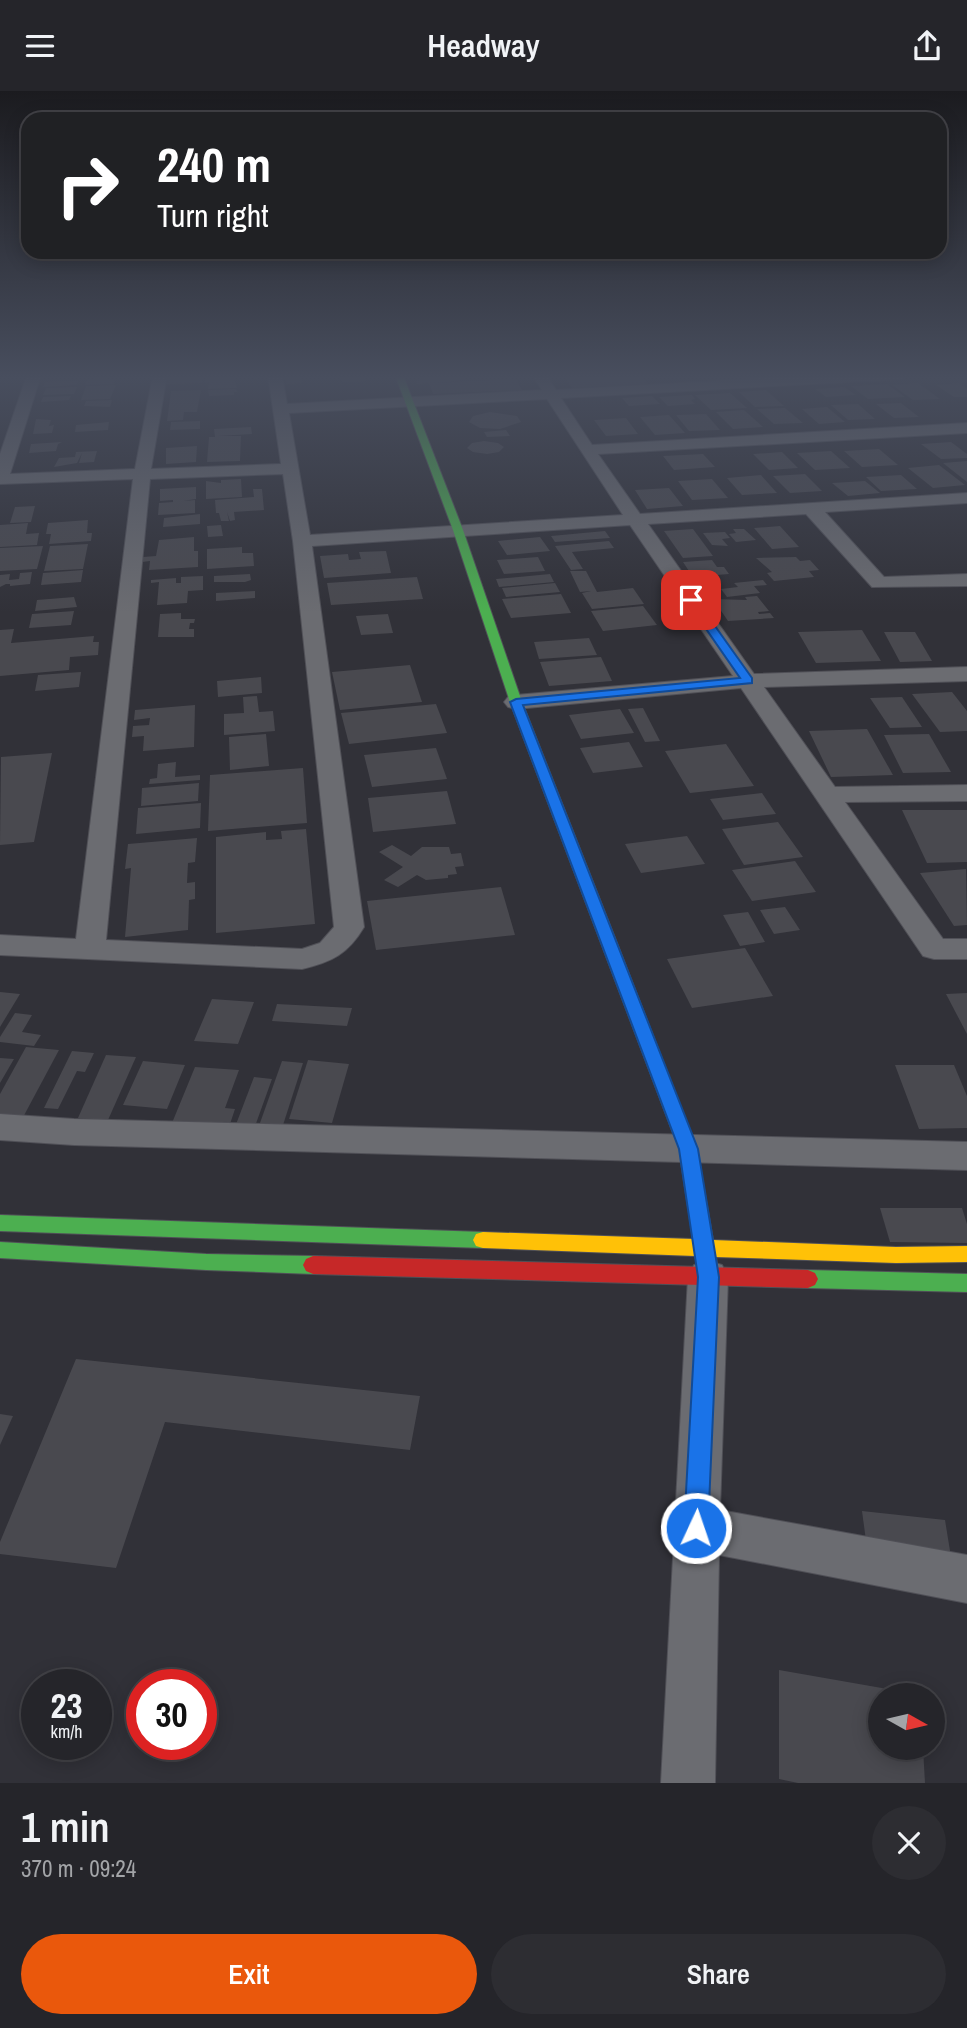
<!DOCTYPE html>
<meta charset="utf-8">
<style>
body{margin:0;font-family:"Archivo Narrow",sans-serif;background:#2d2d32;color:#f1f3f6;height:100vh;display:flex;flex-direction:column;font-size:26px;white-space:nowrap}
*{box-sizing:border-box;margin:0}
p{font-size:23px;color:#a3a5a8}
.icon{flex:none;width:38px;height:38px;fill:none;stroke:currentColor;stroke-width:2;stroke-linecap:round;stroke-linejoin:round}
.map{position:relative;height:1692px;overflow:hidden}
.sheet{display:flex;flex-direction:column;background:#25252a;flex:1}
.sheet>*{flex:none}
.top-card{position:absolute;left:21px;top:21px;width:926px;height:147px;border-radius:21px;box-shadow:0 4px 18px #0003,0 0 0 2px #424247;background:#202124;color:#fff;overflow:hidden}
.needle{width:46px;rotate:98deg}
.controls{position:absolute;left:868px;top:1592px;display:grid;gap:14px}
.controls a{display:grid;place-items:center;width:77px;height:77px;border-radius:50%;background:#25252a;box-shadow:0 4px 18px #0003,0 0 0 2px #424247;font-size:35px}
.speed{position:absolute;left:21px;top:1578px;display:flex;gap:14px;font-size:35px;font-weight:700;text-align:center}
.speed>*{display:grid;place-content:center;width:91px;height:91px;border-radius:50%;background:#25252a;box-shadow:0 4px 18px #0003,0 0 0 2px #424247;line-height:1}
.speed small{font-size:18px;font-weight:400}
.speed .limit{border:10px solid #d22;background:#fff;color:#111}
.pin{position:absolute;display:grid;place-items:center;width:60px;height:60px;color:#fff;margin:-30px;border-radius:14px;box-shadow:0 4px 10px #0006}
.me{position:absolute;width:77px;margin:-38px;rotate:3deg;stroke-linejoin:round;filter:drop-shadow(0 0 5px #0008)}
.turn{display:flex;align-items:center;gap:24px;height:147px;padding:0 21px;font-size:32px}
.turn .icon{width:91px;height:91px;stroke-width:2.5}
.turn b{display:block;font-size:49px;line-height:60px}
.round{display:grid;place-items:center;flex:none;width:74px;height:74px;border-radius:37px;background:#2d2d32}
.overview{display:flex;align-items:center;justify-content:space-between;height:119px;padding:0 21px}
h1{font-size:42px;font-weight:600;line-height:52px}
.cta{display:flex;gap:14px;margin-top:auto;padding:14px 21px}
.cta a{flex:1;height:80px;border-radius:42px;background:#ea580c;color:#fff;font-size:28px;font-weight:600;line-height:80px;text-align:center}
.cta a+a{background:#2d2d32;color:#f1f3f6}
header{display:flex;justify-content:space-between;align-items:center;height:91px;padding:0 21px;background:#25252a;font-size:32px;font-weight:600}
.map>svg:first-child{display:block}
.building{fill:#49494f}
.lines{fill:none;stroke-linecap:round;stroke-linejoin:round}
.street-casing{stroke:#505057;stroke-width:2}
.fast-casing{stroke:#505057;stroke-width:2}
.slow-casing{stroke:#505057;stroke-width:2}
.jam-casing{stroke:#505057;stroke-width:2}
.street{fill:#6b6c71;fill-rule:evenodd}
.fast{fill:#4caf50;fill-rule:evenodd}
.slow{fill:#ffc107;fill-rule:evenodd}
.jam{fill:#c62828;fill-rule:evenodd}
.route{fill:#1a73e8;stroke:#114b97;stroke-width:2}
</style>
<header><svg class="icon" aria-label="menu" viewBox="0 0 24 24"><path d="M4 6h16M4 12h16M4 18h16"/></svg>Headway<svg class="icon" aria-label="share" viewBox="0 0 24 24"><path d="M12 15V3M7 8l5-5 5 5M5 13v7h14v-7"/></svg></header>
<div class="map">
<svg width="967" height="1692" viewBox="0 0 967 1692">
<rect width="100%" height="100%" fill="#313138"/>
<g class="building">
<polygon points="96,284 114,284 103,289 115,288 114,293 85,294 87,288 95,288"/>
<polygon points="233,284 237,297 208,298 209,291 205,292 206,285"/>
<polygon points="285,284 301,284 302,292 286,293"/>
<polygon points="341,284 365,284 366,290 342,291"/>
<polygon points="417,284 462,284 465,289 433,292 516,288 522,299 433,303 429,292 417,293 416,290 420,290"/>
<polygon points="563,284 641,284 648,293 572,297"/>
<polygon points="203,285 202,292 167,293 168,287"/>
<polygon points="78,290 76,294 43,296 45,291"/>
<polygon points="918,292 940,308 913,309 892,294"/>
<polygon points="959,292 967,298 967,306 954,306 936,294"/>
<polygon points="887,293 905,306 868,308 851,295"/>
<polygon points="116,294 110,308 81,309 86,295"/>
<polygon points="77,296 74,303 43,304 46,297"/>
<polygon points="844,296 856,304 826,306 815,298"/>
<polygon points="236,298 238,301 234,301 234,304 209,305 208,299"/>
<polygon points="201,299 197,321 184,321 183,329 167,330 171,300"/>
<polygon points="766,299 784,315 755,316 739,301"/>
<polygon points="730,302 747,317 711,319 695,304"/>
<polygon points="692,304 695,308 691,309 695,313 668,315 659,306"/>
<polygon points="71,305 69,309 41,311 43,306"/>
<polygon points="652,305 660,313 629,315 622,307"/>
<polygon points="112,309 110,316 84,315 86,310"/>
<polygon points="901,312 919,326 894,327 876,313"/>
<polygon points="858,313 875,328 848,329 831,314"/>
<polygon points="827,316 845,331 819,333 802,318"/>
<polygon points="785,317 803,332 774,333 757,318"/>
<polygon points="744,319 763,336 733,338 716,321"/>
<polygon points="490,321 517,325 521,331 500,338 480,337 469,331 473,325"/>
<polygon points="706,323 720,339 689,340 676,324"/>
<polygon points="669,324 685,342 655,344 640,326"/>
<polygon points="626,327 638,343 606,345 594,329"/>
<polygon points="36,328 51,329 49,335 54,334 52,342 33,343"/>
<polygon points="200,330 200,338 170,339 171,331"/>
<polygon points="109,331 108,339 75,341 76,334"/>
<polygon points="251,336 252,343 218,345 241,345 240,370 207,371 209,346 215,346 214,338"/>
<polygon points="506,339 510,345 487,346 484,341"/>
<polygon points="484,350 498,352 504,356 499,361 487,363 473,361 467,357 472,352"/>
<polygon points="62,351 58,353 56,360 29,362 31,353"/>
<polygon points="951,351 967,363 967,367 941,368 921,353"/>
<polygon points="197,355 196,371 166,373 166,357"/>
<polygon points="879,358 898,374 862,376 844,360"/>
<polygon points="97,360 94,371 79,372 82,362 77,372 54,376 59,367 75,366 76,361"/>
<polygon points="831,360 850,377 815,379 797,362"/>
<polygon points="782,361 798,377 769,379 753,363"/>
<polygon points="703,363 715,376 674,379 663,365"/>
<polygon points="967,370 967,391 943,372"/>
<polygon points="939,374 965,394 933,397 908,377"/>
<polygon points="805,383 822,400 790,402 773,385"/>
<polygon points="761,384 777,402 742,404 727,387"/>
<polygon points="901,384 917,398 881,400 866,386"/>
<polygon points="241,388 242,406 206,408 206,390 221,392 221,389"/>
<polygon points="712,388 728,407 692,409 678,390"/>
<polygon points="865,390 880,402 848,405 832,392"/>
<polygon points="196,396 196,408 183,410 195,409 195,422 158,424 159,412 173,411 173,409 160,410 160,398"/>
<polygon points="669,397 683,415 647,418 635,399"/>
<polygon points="253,398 262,398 264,419 234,421 235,429 230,430 227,421 229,430 221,430 219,422 216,422 215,409 254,406"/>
<polygon points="35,415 31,431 10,432 15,416"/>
<polygon points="200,423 200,433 163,436 164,427"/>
<polygon points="88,429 87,442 92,442 91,450 49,453 51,443 46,443 48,432"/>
<polygon points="28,432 26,443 39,442 37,454 0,456 0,434"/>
<polygon points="221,434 223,445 208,446 207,435"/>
<polygon points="780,435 799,456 772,458 754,437"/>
<polygon points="693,438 713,465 683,467 664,440"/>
<polygon points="733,438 744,438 756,449 736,451 729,443 736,442"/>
<polygon points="605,440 610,447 555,451 551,445"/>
<polygon points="725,441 730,447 722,448 728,455 712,454 703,442"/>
<polygon points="194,446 194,460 198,460 198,476 149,479 150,470 142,471 143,466 156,465 159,449"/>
<polygon points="540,446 550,460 507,464 498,450"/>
<polygon points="609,450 614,457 572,461 583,478 571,479 555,455"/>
<polygon points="88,453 83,478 44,480 50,455"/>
<polygon points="43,455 37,478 0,480 0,457"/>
<polygon points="242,456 242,462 253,462 254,475 207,478 207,458"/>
<polygon points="386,460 391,482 324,487 320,465 348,463 349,469 361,468 359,461"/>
<polygon points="538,466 545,480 504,483 497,469"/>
<polygon points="796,466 800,470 810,469 819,479 809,480 814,486 774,490 767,482 772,481 756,467"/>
<polygon points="712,469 717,476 724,476 729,483 693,486 683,471"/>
<polygon points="83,479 81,491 41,494 43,482"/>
<polygon points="570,480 586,480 597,501 633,497 644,513 592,518 582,502 591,500 580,501"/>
<polygon points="32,481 30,493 10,495 10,493 6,493 0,496 0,484 10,483 9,489 19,488 20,482"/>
<polygon points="250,483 251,489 245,491 214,491 214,485"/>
<polygon points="550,483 554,491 499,496 496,488"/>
<polygon points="203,485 203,499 188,500 187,512 157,514 159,491 151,492 151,489 176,487 176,492 181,492 181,486"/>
<polygon points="417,486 423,508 331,514 327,492"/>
<polygon points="763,489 767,494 754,495 760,502 727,506 721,498 738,496 734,492"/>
<polygon points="555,492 560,501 506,506 502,497"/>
<polygon points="255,500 255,507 216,510 216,502"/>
<polygon points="561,503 571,522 511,527 502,508"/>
<polygon points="757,505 769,520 758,521 759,523 770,522 774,527 728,530 713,508 747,509 745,506"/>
<polygon points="74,506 77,516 35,520 37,509"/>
<polygon points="643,515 657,534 603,540 591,520"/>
<polygon points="74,520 71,534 29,537 32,523"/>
<polygon points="181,522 181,528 195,528 194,532 190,532 189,538 194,538 194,546 158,546 160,523"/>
<polygon points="388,523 393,542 361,544 356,525"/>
<polygon points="14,538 11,552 94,545 93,551 99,551 98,564 70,566 69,579 0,585 0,539"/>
<polygon points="862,539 881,570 816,572 798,541"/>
<polygon points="884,541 915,541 932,570 900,571"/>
<polygon points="589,547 597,564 539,568 534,551"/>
<polygon points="601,566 612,590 549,595 540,571"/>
<polygon points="410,574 422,611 340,619 332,581"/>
<polygon points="81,581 79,596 35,600 38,584"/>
<polygon points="261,586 262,602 218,606 217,590"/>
<polygon points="952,601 967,620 967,640 940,641 912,603"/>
<polygon points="257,605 259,621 273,620 275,640 224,644 224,623 244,622 243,606"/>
<polygon points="902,606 922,636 890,637 870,607"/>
<polygon points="436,613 447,642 349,653 341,622"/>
<polygon points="195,614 194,656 143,660 144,645 132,646 133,635 149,634 150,627 134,629 135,619"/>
<polygon points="643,617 660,650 645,651 628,618"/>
<polygon points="620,618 634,642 581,648 569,624"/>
<polygon points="867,638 893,684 831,686 809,640"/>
<polygon points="266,643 269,675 230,679 229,646"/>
<polygon points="929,643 951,681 903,682 884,644"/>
<polygon points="629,651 643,676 593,682 580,657"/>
<polygon points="726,653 754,695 690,702 665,660"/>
<polygon points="436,657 447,688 372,696 364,664"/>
<polygon points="52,662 34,751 0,754 1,666"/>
<polygon points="176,671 175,686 200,684 200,689 149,693 150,688 157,687 158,673"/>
<polygon points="303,677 307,732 208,740 210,684"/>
<polygon points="199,692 198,710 141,715 142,697"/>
<polygon points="447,700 456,733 373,741 368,707"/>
<polygon points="762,702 776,723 723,729 710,708"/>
<polygon points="201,712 200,737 136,743 138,717"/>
<polygon points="902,719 967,719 967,771 927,772"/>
<polygon points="778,731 803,766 744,774 722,738"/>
<polygon points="306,738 315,833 216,842 216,746 266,741 266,749 282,748 281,740"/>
<polygon points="687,745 705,773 641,782 625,753"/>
<polygon points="197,747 195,771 188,772 187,792 195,791 195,808 189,809 188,839 125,846 131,777 125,778 128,753"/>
<polygon points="392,754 411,765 422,756 449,756 451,763 461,762 464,775 455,776 457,783 448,784 448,787 426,789 417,784 398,796 384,789 403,776 379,761"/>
<polygon points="795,770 816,801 752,810 732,779"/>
<polygon points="966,778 967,834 954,835 920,782"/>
<polygon points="501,796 515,844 376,859 367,810"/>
<polygon points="785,816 800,839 774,843 760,819"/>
<polygon points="748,821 765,851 740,855 723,824"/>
<polygon points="745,857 773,905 692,917 667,868"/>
<polygon points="0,901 20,903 0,936"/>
<polygon points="967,902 967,943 946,903"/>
<polygon points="212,908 254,911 238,953 194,950"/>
<polygon points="277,913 352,917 347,935 272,930"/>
<polygon points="15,922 32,924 22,941 41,944 34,955 0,951 0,946"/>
<polygon points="26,956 59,959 21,1030 0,1028 0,1003"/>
<polygon points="72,960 94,962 85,981 77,980 58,1018 44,1017"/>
<polygon points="106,964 136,966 108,1029 78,1027"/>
<polygon points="0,967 14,968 0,992"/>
<polygon points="308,969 349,973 332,1032 289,1028"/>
<polygon points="143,970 185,974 167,1018 123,1014"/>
<polygon points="282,970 303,972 283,1034 260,1032"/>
<polygon points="895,974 954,974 967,1005 967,1037 919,1038"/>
<polygon points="195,976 239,979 225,1017 235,1018 229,1036 172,1032"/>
<polygon points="254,986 272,988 254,1038 235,1036"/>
<polygon points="880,1117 962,1117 967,1133 967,1152 890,1151"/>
<polygon points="76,1268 420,1305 410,1359 165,1331 116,1477 0,1463 0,1451"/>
<polygon points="0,1323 13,1325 0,1354"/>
<polygon points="862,1420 945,1429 951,1466 867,1457"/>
<polygon points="779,1579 916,1603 880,1605 880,1657 923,1657 925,1692 798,1692 779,1688"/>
</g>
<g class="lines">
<g class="street-casing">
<g id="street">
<path d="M27,284H41L10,383L135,378L153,284H167L151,378L281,373L268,284H282L287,313L542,299L532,284H546L556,299L821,284H910L903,288L561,307L592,354L967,332V342L598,363L640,423L967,402V412L825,421L884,486L967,483V495L872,496L806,423L648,433L754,583L967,576V590L764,596L835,696L967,694V710L845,711L943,848H967V868H934L923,865L741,597L516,618L508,616L504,611L508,606L516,604L733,585L630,434L312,455L364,836C348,863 332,871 302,878L0,864V844L76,848L133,388L0,393V363ZM547,308L623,424L310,444L289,322ZM283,383L293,450L334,836L320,852L302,858L106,849L150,388Z"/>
<polygon points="0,1023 74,1028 967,1051 967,1079 74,1054 0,1049"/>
<polygon points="708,1170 722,1174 728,1186 720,1419 967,1464 967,1512 719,1464 715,1692 661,1692 688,1186 694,1174"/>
</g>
</g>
<g class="fast-casing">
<g id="fast">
<polygon points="395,284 403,284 463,439 522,611 617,852 615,856 609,857 601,852 510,611 453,439"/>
<polygon points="0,1124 483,1141 490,1143 493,1149 490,1155 483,1157 0,1140"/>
<polygon points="0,1151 206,1163 313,1165 320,1168 323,1174 320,1180 313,1183 206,1179 0,1167"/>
<polygon points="808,1179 967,1183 967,1201 808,1197 801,1194 798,1188 801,1182"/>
</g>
</g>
<g class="slow-casing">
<polygon id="slow" points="609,847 617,852 697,1058 713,1149 896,1156 967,1155 967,1171 896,1172 716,1166 718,1180 715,1186 708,1189 701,1186 695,1165 483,1157 476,1155 473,1149 476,1143 483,1141 693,1148 679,1058 601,852"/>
</g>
<g class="jam-casing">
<polygon id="jam" points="313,1165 808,1179 815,1182 818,1188 815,1194 808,1197 313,1183 306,1180 303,1174 306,1168"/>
</g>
<use href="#street" class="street"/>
<use href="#fast" class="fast"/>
<use href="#slow" class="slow"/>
<use href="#jam" class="jam"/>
</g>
<linearGradient id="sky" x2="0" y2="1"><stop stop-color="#1b1b1f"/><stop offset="0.55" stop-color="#484e5e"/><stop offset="1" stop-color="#484e5e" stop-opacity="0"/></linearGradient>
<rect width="967" height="521" fill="url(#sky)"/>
<polygon class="route" points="691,506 695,507 752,587 752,592 523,614 698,1058 719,1186 708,1437 705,1446 696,1449 687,1446 684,1437 698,1186 679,1058 510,611 516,608 740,587 686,509"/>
</svg>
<div class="controls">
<a><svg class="needle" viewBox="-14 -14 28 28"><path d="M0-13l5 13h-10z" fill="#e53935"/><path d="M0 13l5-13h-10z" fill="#a3a5a8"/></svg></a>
</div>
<div class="speed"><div>23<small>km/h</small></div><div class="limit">30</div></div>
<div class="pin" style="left:691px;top:509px;background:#d93025"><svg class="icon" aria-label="arrive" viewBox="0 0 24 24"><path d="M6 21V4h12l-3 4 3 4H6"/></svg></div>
<svg class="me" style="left:696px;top:1437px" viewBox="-20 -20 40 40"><circle r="17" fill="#1a73e8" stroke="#fff" stroke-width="3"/><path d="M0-11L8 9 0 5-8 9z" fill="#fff"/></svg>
<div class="top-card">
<div class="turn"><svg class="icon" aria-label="right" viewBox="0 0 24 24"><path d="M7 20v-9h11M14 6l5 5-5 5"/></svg><div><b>240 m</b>Turn right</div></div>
</div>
</div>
<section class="sheet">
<div class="overview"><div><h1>1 min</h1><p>370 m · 09:24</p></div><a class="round"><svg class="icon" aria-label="close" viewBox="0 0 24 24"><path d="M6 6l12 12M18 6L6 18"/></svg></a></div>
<div class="cta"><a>Exit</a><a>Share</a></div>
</section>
